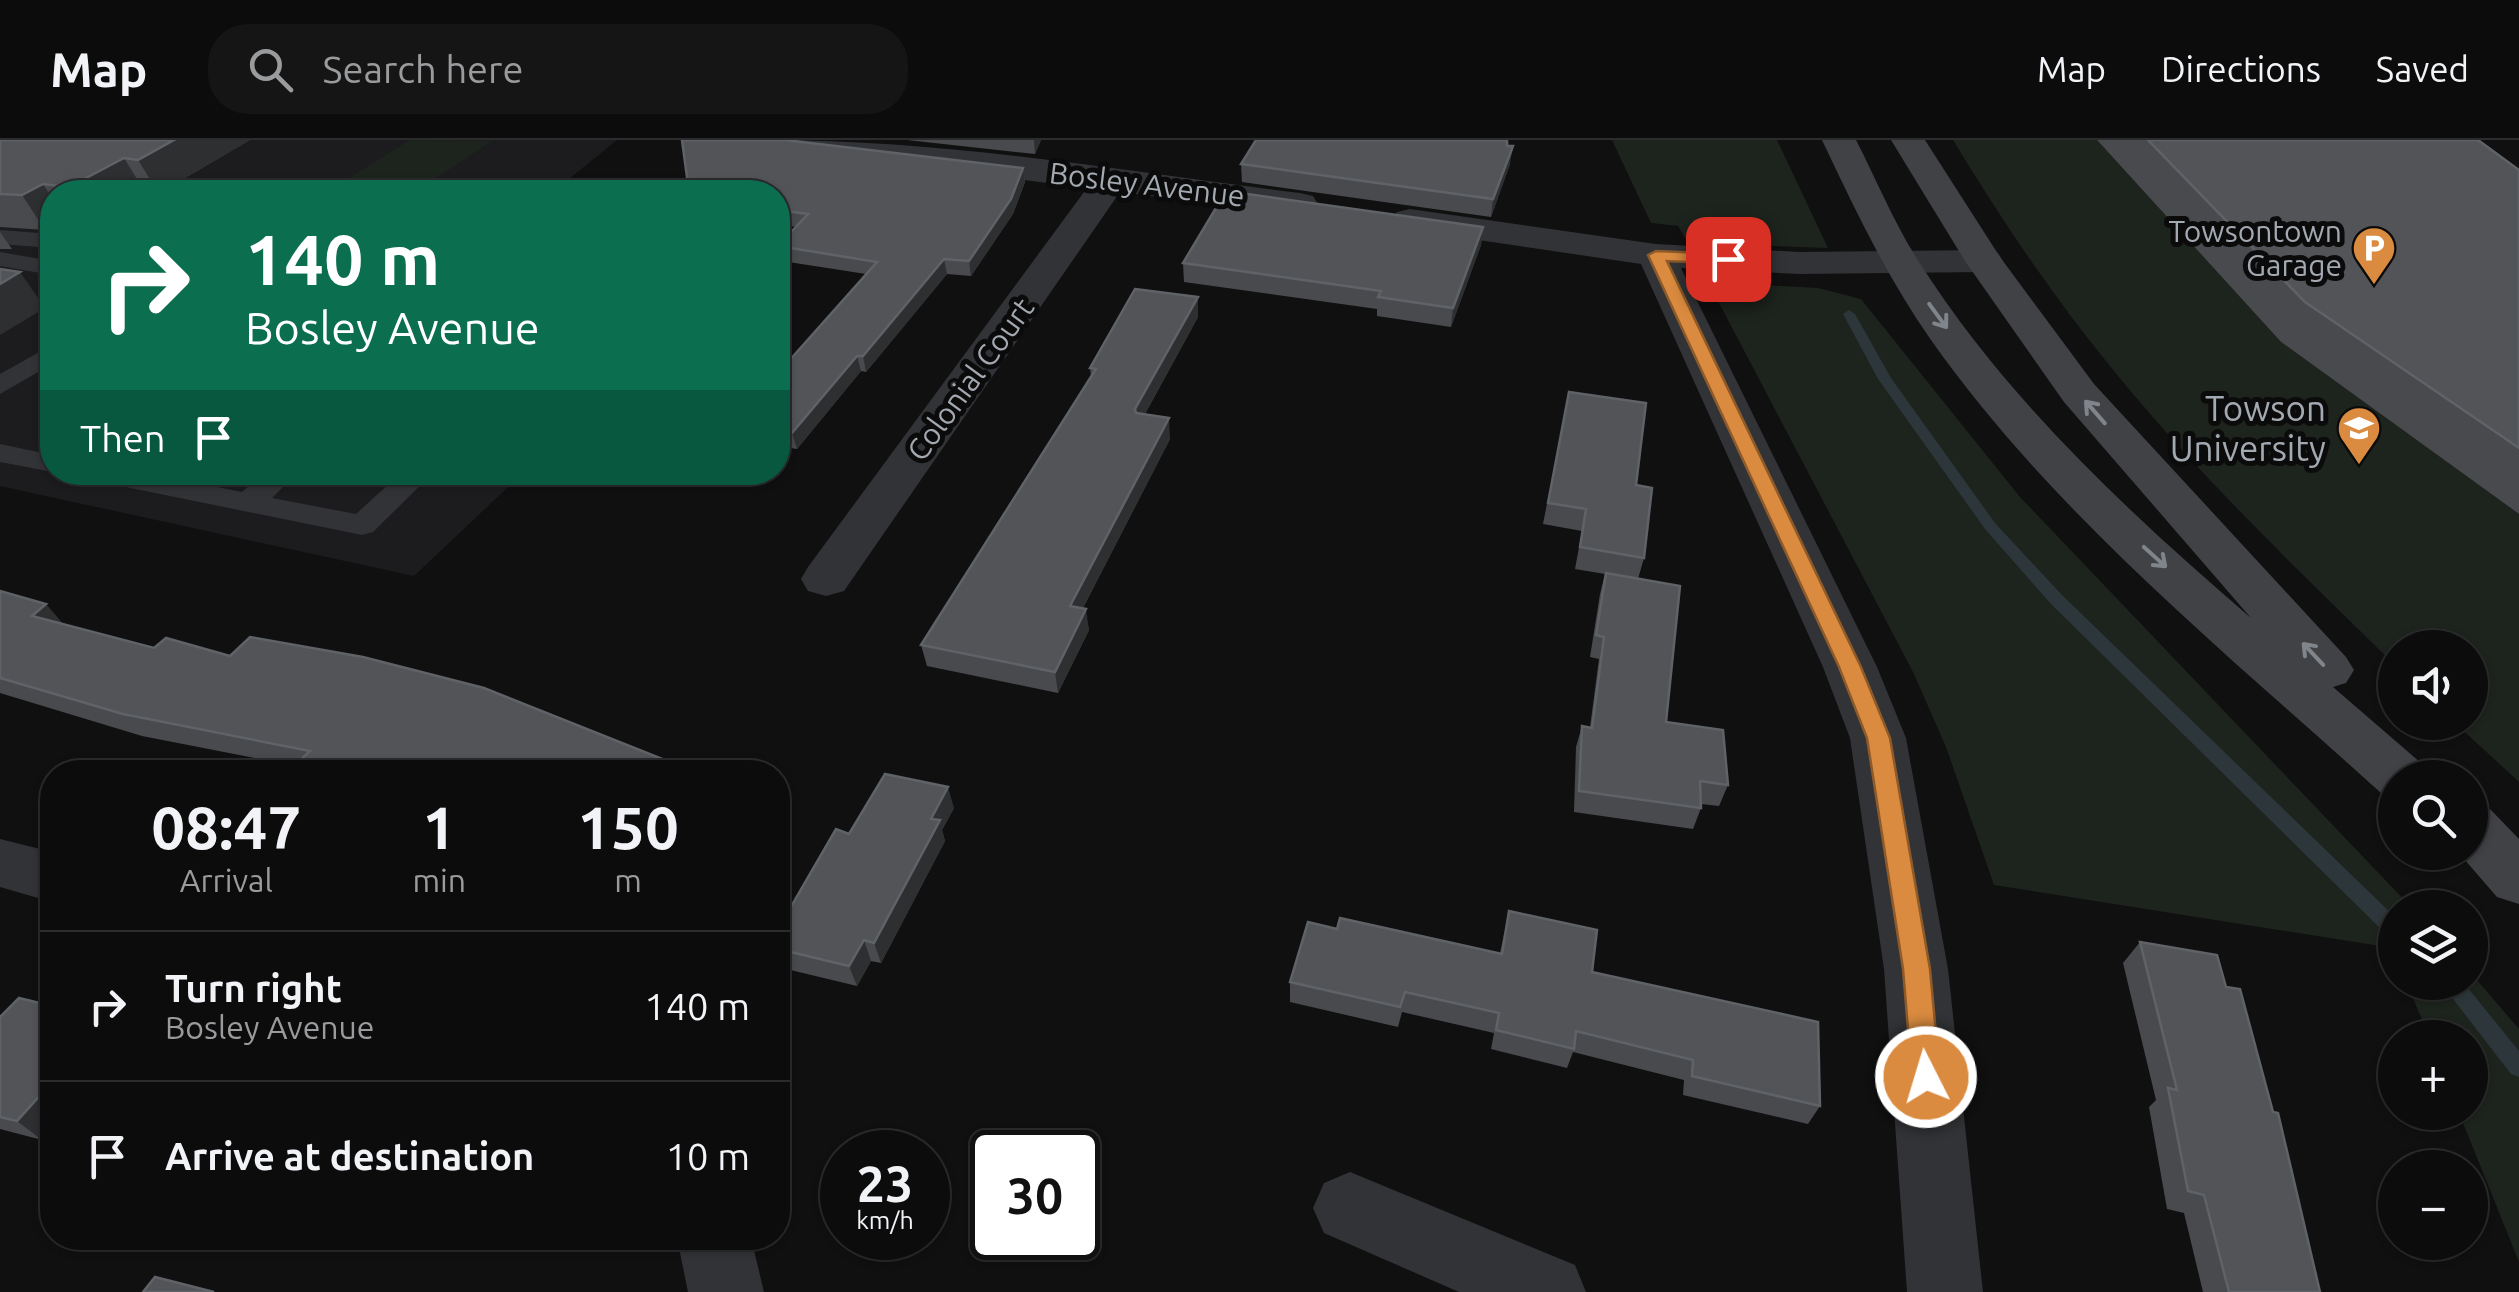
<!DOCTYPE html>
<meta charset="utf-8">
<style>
body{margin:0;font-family:Ubuntu,sans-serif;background:#151516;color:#f1f3f6;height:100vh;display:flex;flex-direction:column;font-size:38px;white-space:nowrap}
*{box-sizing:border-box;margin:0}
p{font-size:32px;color:#9a9b9d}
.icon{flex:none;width:55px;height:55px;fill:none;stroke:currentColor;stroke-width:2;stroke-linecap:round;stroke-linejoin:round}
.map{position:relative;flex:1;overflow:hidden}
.sheet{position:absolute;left:40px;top:620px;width:750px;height:490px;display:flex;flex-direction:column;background:#0c0c0d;border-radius:40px;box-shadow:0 2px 8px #0004,0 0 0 2px #2c2c2e}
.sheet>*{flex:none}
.hud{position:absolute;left:40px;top:40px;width:750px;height:305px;border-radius:40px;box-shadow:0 2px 8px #0004,0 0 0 2px #2c2c2e;background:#0b6e4f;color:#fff;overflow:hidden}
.controls{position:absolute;left:2378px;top:490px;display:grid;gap:20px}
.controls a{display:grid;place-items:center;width:110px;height:110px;border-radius:50%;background:#0c0c0d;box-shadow:0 2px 8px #0004,0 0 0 2px #2c2c2e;font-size:50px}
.speed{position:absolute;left:820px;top:990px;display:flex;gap:20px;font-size:50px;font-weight:700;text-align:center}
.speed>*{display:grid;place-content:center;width:130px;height:130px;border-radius:50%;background:#0c0c0d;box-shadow:0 2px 8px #0004,0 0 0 2px #2c2c2e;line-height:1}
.speed small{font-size:25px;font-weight:400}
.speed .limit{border:5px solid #111;border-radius:15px;background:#fff;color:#111}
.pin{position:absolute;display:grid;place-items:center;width:85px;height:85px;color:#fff;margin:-42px;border-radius:20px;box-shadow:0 5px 15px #0006}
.me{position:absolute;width:110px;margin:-55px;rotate:355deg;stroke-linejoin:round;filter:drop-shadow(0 0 8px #0008)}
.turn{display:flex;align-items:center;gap:35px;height:210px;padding:0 40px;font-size:45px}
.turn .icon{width:130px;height:130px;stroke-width:2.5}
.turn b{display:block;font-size:70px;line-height:85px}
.then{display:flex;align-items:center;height:95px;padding:0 40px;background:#0003;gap:20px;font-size:38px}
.eta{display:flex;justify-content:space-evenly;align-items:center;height:170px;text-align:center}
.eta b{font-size:60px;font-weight:700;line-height:70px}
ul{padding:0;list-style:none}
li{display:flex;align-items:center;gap:30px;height:150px;padding:0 40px;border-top:2px solid #2c2c2e}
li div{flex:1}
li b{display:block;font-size:38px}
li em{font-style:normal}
header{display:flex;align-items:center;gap:60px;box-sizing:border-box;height:140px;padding:0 50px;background:#0c0c0d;border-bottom:2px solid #2c2c2e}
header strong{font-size:48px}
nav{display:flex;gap:55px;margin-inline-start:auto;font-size:35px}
.search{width:700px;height:90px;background:#151516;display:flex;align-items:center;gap:25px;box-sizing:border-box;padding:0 35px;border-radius:40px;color:#9a9b9d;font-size:38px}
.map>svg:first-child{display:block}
.built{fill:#1c1c1e}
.green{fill:#1d231d}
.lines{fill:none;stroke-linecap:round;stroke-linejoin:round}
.stream{fill:#2d363a;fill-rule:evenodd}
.service{fill:#323336;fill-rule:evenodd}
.minor{fill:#323336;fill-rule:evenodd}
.secondary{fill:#404245;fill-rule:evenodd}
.wall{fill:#494a4d}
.shaded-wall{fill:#2e2f31}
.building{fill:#525458;stroke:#5f6266;stroke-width:2.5}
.oneway{stroke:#80858b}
.route{fill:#da8b3f;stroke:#8e5a29;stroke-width:2.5}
.labels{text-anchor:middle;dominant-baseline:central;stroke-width:10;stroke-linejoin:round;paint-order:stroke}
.far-street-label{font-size:30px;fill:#a3a9b0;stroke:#0b0b0c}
.far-poi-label{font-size:30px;fill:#a3a9b0;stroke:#0b0b0c;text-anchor:end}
.poi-label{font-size:35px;fill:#a3a9b0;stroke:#0b0b0c;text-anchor:end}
</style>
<header>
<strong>Map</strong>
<div class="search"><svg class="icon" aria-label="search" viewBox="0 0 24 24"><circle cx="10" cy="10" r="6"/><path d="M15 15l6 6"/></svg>Search here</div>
<nav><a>Map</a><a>Directions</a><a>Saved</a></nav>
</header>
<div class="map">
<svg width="2519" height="1152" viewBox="0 0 2519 1152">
<rect width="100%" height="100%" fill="#101011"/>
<polygon class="built" points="0,0 617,0 553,52 52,52 52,332 523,333 414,436 0,346"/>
<g class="green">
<polygon points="410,0 492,1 415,52 338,45"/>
<polygon points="1612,0 1777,0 1828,108 1688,103 1678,86 1651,83"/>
<path d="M1953,0H2097L2281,202L2519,374V642L2455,583L2470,582V508H2395V525C2297,429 2196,333 2110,226C2051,154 2001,79 1953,0Z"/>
<polygon points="1708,142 1818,148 1861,159 2020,357 2411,767 2395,768 2395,812 2393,808 1994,745 1946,607 1913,532"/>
<polygon points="2470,832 2519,889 2519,1122 2459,973 2470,972 2470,898 2429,897 2407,843 2470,842"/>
</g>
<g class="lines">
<g class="stream">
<polygon points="1849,170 1855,174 1891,238 1995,383 2062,455 2395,777 2395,798 2388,796 2050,463 1985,389 1878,239 1843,174"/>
<polygon points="2440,842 2463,842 2519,911 2519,937 2511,934"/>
</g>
<g class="service">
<polygon points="0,90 52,94 52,108 0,104"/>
<polygon points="0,112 52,121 52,135 0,126"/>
<polygon points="52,205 52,224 0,254 0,234"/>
<polygon points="0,304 52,315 53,332 0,322"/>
<polygon points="82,332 144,332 242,352 265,332 298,332 272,358 356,374 402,332 434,332 373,392 362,395 96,341 86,338"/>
</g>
<g class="minor">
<path d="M769,0C948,0 1124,31 1300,53L1313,56L1318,64L1313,72L1300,75L1120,52L844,451L826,456L808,451L801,439L808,427L1087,48L786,10L774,7Z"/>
<polygon points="1410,69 1656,104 1799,112 1984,110 1998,113 2003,121 1998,129 1984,132 1799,134 1681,128 1877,527 1906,598 1948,829 1983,1152 1907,1152 1884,829 1850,598 1823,527 1641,124 1397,88 1392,80 1397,72"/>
<polygon points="0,699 52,712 52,762 0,747"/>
<polygon points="1350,1032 1575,1125 1586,1152 1459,1152 1324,1093 1313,1068 1324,1043"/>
<polygon points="677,1098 751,1098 764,1152 688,1152"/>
</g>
<g class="secondary">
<path d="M1822,0H1856C1877,41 1894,83 1919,122C2007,260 2128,372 2251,478L2064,262L1965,121L1891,0H1925L2000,117L2094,244L2346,517L2354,530L2346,543L2333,547L2421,623L2429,638H2395V658L2381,653C2224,511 2054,374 1931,200C1887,137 1855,70 1822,0Z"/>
<polygon points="2470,663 2491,670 2519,699 2519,764 2497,757 2458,712 2470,712"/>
</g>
</g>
<g class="wall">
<polygon points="0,0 250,0 161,52 52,52 52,86 45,90 0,87"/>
<polygon points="907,0 1041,0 1035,14"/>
<polygon points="1508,0 1510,24 1491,77 1242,42 1241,24"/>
<polygon points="2097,0 2478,0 2519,30 2519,374 2281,202"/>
<polygon points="1023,28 1025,42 1013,74 971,136 947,134 866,232 861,231 797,309 784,307 778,314 778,220 788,222 866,134 782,121 778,106 796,87 778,84 778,52"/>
<polygon points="1483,87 1481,105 1451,187 1377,176 1377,169 1184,142 1183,123"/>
<polygon points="0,92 12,109 0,109"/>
<polygon points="1198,177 1145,274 1170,299 1083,468 1089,490 1058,553 927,526 921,505 1091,236 1090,228"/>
<polygon points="1569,252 1636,345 1644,418 1638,439 1666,582 1728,645 1719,666 1701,664 1701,668 1693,689 1574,672 1576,607 1582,586 1590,587 1599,519 1590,517 1600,454 1605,434 1575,429 1582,391 1543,384"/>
<polygon points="0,451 63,484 154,508 230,516 695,632 305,632 301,627 142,596 0,553"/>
<polygon points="954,668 942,690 945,701 881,823 871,821 857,846 778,827 778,789 849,694"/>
<polygon points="1509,771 1592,832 1820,966 1808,984 1683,955 1684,940 1573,912 1567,928 1491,909 1494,893 1402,872 1398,887 1290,862 1290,842 1337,789 1500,813"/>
<polygon points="2140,802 2320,1152 2203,1152 2184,1073 2167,1069 2149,967 2156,960 2123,823"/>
<polygon points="52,866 52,988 42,1000 0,989 0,877"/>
</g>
<g class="shaded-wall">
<polygon points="174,0 250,0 161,52 158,52 138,20"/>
<polygon points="1034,0 1041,0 1035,14"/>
<polygon points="1513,6 1510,24 1491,77 1493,59"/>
<polygon points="124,18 145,52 73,52 69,47"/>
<polygon points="1023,28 1025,42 1013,74 971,136 969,121"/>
<polygon points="43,44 52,58 52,86 45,90 22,55"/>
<polygon points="1483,87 1481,105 1451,187 1453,168"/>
<polygon points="944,119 947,134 866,232 863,216"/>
<polygon points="20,132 45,168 0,195 0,144"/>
<polygon points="1198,157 1198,177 1136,290 1135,269"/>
<polygon points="857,216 861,231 797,309 792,293"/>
<polygon points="1169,278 1170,299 1073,487 1070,466"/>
<polygon points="779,291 784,307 778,314 778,293"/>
<polygon points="46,464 65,486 32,476"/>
<polygon points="1086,469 1089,490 1058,553 1055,532"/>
<polygon points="948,647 954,668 942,690 945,701 881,823 874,803 931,679"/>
<polygon points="778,666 787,687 778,697"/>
<polygon points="864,800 871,821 857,846 849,826"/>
<polygon points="52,942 52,988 42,1000 17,981"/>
</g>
<g class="building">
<polygon points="0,0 174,0 138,20 124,18 69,47 43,44 22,55 0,54"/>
<polygon points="682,0 785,0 1023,28 1011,59 969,121 944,119 863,216 857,216 792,293 779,291 778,293 778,220 788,222 877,122 778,106 808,74 778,70 778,52 689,52"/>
<polygon points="1256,0 1507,0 1507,6 1513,6 1493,59 1241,24"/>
<polygon points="2148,0 2478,0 2519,30 2519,308 2305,162"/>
<polygon points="1226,51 1483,87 1453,168 1378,157 1381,151 1183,123"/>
<polygon points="0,129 20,132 0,144"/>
<polygon points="1135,149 1198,157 1135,269 1136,273 1169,278 1070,466 1086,469 1055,532 921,505 1096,229 1090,228"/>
<polygon points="1569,252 1646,263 1636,345 1652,348 1644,418 1580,407 1586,369 1548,363"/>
<polygon points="1606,433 1680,446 1666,582 1723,590 1728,645 1700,641 1701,668 1579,651 1582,586 1592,588 1604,497 1596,495"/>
<polygon points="0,451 46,464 32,476 154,508 166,498 230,516 250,497 363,517 484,548 695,632 333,632 297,623 310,611 123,574 0,538"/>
<polygon points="885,634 948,647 931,679 940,680 874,803 864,800 849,826 778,809 778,789 836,689 849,694"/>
<polygon points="1509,771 1597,790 1592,832 1818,882 1820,966 1692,936 1693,920 1576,891 1574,909 1496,890 1499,873 1405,852 1400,867 1290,842 1308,782 1337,789 1340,778 1502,814"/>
<polygon points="2140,802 2217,815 2226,847 2240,849 2273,972 2278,973 2320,1152 2229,1152 2204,1055 2188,1051 2168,948 2177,950"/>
<polygon points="19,858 52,866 52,942 17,981 0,977 0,877"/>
<polygon points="155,1137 214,1152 143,1152"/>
</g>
<defs><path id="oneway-shaft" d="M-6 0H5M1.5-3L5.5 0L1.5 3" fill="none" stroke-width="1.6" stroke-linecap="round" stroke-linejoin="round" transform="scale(2.5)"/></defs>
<g class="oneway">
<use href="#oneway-shaft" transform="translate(1938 176) rotate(54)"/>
<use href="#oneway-shaft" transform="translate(2095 272) rotate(-131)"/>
<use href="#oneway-shaft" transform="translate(2155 417) rotate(42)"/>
<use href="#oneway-shaft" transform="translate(2313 514) rotate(-133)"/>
</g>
<polygon class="route" points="1656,111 1728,114 1735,119 1728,124 1667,121 1861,527 1890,598 1930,829 1940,937 1936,946 1926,950 1916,946 1912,937 1903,829 1867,598 1839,527 1648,115"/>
<defs>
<g id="parking-pin" transform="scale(2.25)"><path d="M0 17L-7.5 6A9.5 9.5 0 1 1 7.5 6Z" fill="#da8b3f" stroke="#0b0b0c"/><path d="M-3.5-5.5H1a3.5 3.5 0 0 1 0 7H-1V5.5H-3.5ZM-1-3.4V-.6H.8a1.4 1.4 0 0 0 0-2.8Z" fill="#fff"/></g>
<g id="university-pin" transform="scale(2.25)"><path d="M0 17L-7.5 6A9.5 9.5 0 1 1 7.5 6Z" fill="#da8b3f" stroke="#0b0b0c"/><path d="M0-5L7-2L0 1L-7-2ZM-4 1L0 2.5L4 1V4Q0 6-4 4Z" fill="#fff"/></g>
</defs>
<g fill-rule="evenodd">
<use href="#parking-pin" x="2374" y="108"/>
<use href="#university-pin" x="2359" y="288"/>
</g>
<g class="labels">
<g class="far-street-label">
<text transform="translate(1147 44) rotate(7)">Bosley Avenue</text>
<text transform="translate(970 239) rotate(-54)">Colonial Court</text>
</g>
<g class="far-poi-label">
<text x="2342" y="91">Towsontown<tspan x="2342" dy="34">Garage</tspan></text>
</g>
<g class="poi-label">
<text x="2326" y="268">Towson<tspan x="2326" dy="40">University</tspan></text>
</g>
</g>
</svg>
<div class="controls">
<a><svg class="icon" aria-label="sound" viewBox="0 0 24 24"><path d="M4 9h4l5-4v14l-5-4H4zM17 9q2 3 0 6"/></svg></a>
<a><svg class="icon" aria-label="search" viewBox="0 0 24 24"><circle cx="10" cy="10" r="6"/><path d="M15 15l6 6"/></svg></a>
<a><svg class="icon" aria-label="layers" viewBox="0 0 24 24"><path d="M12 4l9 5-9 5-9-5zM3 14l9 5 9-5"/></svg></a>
<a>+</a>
<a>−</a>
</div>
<div class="speed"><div>23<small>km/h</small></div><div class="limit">30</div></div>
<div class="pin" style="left:1728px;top:119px;background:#d93025"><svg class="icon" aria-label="arrive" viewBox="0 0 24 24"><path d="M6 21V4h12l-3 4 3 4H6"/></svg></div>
<svg class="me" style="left:1926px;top:937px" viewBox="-20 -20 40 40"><circle r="17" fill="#da8b3f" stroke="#fff" stroke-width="3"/><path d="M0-11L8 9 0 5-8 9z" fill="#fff"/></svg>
<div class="hud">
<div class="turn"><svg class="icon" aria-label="right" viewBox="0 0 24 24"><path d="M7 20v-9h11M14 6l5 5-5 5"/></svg><div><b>140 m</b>Bosley Avenue</div></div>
<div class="then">Then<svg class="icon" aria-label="arrive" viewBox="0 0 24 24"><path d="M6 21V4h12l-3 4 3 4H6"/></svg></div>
</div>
<section class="sheet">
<div class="eta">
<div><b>08:47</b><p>Arrival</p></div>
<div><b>1</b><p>min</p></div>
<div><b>150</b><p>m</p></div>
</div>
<ul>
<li><svg class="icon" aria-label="right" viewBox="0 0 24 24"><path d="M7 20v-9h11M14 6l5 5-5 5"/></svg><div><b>Turn right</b><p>Bosley Avenue</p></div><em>140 m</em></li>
<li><svg class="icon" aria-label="arrive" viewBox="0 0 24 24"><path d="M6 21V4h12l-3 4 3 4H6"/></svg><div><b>Arrive at destination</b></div><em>10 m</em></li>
</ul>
</section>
</div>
